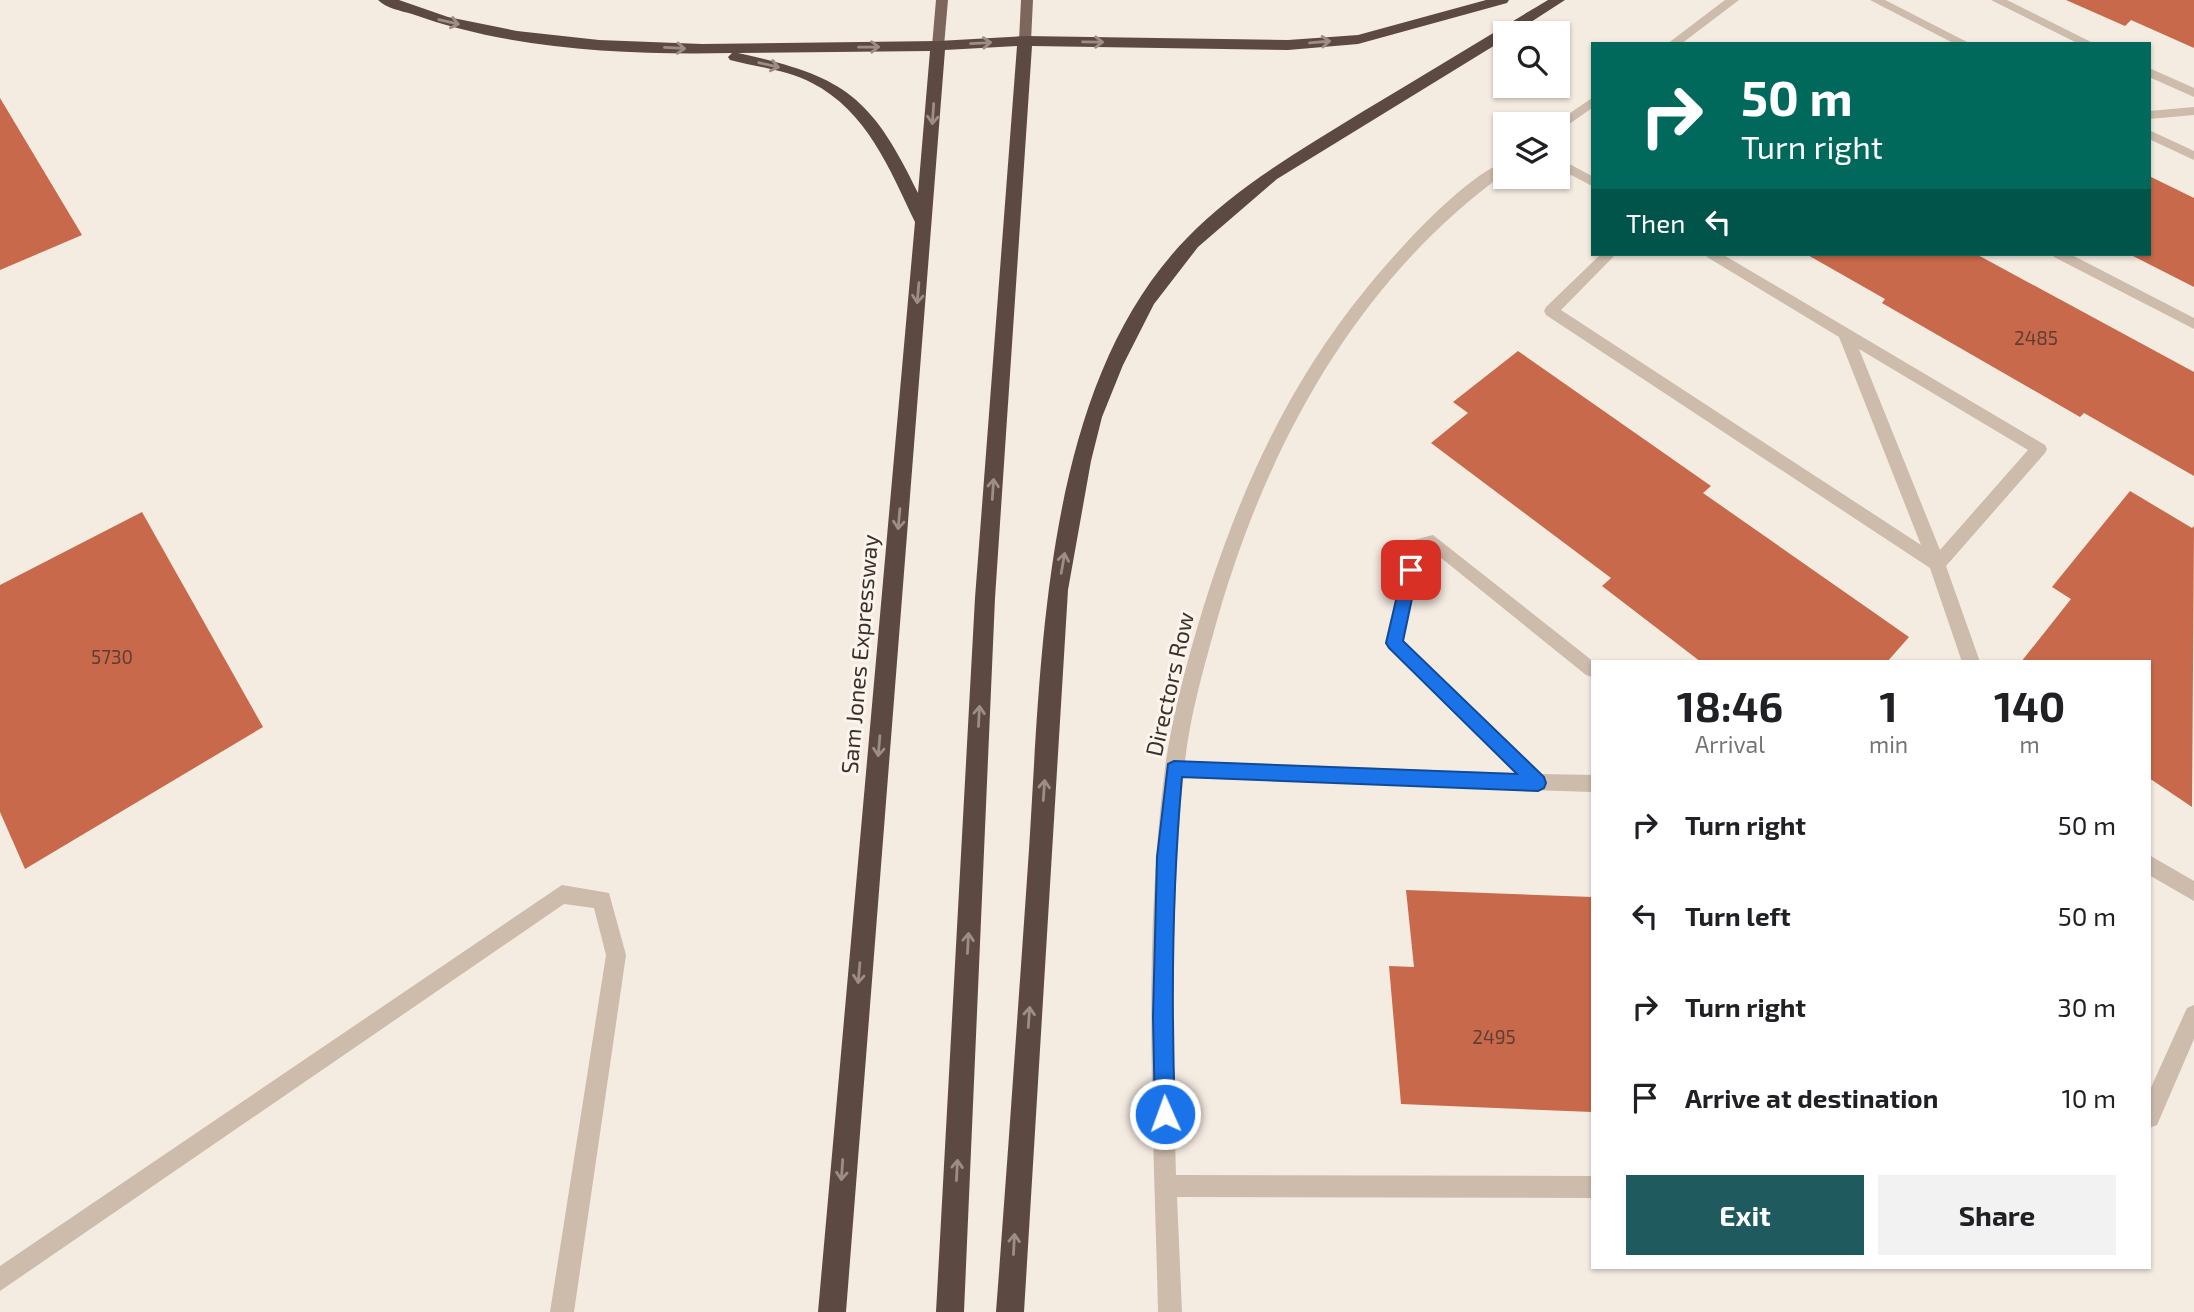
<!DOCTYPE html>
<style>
body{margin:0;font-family:"Exo 2",sans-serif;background:#f2f2f2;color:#202124;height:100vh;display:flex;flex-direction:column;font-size:26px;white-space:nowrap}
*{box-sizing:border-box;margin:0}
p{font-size:23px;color:#757577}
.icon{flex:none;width:38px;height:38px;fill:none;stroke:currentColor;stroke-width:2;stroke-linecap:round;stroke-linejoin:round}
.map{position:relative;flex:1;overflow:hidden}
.side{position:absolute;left:1591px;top:660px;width:560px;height:609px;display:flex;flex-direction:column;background:#fff;border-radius:0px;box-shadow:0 2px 5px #0004}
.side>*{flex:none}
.guide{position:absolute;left:1591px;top:42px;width:560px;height:214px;border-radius:0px;box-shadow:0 2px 5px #0004;background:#00695c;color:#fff;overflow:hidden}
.fabs{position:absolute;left:1493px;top:21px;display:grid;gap:14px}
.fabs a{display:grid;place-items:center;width:77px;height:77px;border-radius:0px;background:#fff;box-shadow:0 2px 5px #0004;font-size:35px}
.pin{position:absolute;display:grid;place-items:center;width:60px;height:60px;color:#fff;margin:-30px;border-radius:14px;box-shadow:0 4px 10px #0006}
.me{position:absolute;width:77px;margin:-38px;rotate:358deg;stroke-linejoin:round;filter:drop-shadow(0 0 5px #0008)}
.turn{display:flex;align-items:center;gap:24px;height:147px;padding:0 35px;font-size:32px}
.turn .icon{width:91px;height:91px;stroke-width:2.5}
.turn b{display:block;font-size:49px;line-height:60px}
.then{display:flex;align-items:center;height:66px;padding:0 35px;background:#0003;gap:14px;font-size:26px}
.eta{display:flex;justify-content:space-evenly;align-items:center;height:119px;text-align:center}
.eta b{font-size:42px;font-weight:700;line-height:49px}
.action{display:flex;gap:14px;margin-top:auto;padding:14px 35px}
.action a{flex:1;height:80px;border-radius:0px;background:#1f5a5e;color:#fff;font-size:28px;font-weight:700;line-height:80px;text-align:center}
.action a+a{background:#f2f2f2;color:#202124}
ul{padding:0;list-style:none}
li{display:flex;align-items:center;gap:21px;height:91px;padding:0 35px}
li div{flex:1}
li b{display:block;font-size:26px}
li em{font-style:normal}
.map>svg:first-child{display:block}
.building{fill:#c8694b}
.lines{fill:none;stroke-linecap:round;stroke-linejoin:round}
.minor{fill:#cdbbac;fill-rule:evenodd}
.major{fill:#7d675c;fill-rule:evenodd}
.highway{fill:#5c4a42;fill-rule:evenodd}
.oneway{stroke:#9c8e87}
.route{fill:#1a73e8;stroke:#114b97;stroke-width:2}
.labels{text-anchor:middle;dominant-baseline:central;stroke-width:6;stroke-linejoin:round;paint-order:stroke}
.number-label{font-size:19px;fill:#5e3e33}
.street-label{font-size:23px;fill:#3b302b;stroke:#fbf5ee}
</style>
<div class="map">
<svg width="2194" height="1312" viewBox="0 0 2194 1312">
<rect width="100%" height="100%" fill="#f4ebe1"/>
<g class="building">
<polygon points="2066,0 2194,0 2194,48 2131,20 2125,26"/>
<polygon points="0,98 82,235 0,270"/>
<polygon points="2149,176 2194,198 2194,287 2129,254 2149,254"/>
<polygon points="1806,254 1976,254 2194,372 2194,476 2084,413 2080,417 1882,303 1885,299"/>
<polygon points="1518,351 1711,486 1703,493 1909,637 1887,662 1701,662 1602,586 1611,578 1431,443 1468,413 1453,402"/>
<polygon points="2130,491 2192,528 2194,526 2192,807 2149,778 2149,662 2021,662 2071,599 2052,587"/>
<polygon points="142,512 263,727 25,869 0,812 0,585"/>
<polygon points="1406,890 1592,897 1592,1112 1401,1104 1389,966 1414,967"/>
</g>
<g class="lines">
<g class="minor">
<polygon points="1725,0 1739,0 1681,44 1667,44"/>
<polygon points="1870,0 1885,0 1971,44 1955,44"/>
<polygon points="1991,0 2007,0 2095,44 2079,44"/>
<polygon points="2149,68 2194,88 2194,97 2149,77"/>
<polygon points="1592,98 1592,108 1558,132 1558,124 1554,124"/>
<polygon points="2194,107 2194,115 2149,119 2149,111"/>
<polygon points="2149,130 2194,151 2194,160 2149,139"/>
<polygon points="1558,158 1592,176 1592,186 1558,168"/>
<path d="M1505,162V173C1353,283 1263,453 1214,631C1202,674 1190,717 1185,761L1515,773L1385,643L1408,546L1410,541L1433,535L1594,662L1592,677L1586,675L1430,549L1423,551L1403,641L1541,774L1592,775V792L1183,778C1171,910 1172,1042 1176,1175L1592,1176V1198L1177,1197L1182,1312H1158C1154,1131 1142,948 1165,768C1171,724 1182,681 1194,639C1230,513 1282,391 1366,289C1394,254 1464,176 1505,162Z"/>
<path d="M1601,254H1616L1561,310L1921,545L1839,337L1707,257L1705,254H1722L2045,445L2047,449L2045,453L1946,566L1980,662H1962L1930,568L1546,315L1544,311L1546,307ZM1859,349L2028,450L1940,550Z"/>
<polygon points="2052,254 2070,254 2194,318 2194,329 2054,257"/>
<polygon points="2149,855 2194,881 2194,901 2149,875"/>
<polygon points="562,885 609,893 626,955 574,1312 550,1312 606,955 594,908 564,904 0,1291 0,1266"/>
<polygon points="2194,1005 2194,1039 2157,1125 2149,1128 2149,1092 2187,1008"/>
</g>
<g class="major">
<polygon points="936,0 948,0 944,46 938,50 932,46"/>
<polygon points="1021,0 1033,0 1031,41 1025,45 1019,41"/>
</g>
<g class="highway">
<path d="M378,0H399L448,17L517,31L599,40L702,44L938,41L1025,36L1288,40L1358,35L1486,0H1509L1507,3L1358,44L1288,50L1032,46L995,598L964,1312H936L975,598L1017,46L945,50L846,1312H818L915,222C890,170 867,111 812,83C787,70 757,67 730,60L728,57L732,53C626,55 512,50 412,14C401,11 386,8 378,0ZM930,51L918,193C871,95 843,76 738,53Z"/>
<path d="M1548,0H1565L1514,33H1505V39L1277,179L1198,247L1154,304L1123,365L1102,417L1091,461L1068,590L1024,1312H996C1007,1168 1017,1023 1027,879C1042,677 1036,393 1187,238C1237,186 1301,150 1362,112C1424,75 1486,37 1548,0Z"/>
</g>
</g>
<defs><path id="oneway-shaft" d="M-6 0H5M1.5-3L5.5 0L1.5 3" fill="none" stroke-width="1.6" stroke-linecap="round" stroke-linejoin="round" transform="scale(1.75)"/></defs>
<g class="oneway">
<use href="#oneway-shaft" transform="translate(449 22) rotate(13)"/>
<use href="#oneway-shaft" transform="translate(1093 42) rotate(1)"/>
<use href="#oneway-shaft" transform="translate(1320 42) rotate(-5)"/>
<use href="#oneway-shaft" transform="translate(981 43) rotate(-3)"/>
<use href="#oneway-shaft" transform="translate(869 47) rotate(-1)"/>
<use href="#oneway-shaft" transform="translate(675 48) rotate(3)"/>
<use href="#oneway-shaft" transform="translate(769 65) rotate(13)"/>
<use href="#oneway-shaft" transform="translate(933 114) rotate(94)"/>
<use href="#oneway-shaft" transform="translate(918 293) rotate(95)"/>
<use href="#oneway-shaft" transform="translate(993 489) rotate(-86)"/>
<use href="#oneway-shaft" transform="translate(899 519) rotate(95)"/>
<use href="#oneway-shaft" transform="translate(1063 563) rotate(-80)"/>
<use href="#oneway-shaft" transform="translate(979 716) rotate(-87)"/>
<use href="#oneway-shaft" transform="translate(879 746) rotate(95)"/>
<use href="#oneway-shaft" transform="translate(1044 790) rotate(-86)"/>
<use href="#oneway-shaft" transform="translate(968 943) rotate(-87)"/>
<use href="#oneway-shaft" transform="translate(859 973) rotate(95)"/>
<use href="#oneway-shaft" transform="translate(1029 1017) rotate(-86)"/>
<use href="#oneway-shaft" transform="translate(842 1170) rotate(94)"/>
<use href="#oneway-shaft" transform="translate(957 1170) rotate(-87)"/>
<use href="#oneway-shaft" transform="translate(1014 1244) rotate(-87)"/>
</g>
<path class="route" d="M1411,564L1418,570L1403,641L1544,777L1546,783L1544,788L1538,791L1182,777C1172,889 1171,1001 1175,1114L1172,1120L1165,1123L1158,1120L1155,1114L1153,1017L1157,857L1168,764L1174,761L1517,774L1389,648L1386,643L1403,570Z"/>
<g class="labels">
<g class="number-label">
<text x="2036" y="337">2485</text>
<text x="112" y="656">5730</text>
<text x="1494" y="1036">2495</text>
</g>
<g class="street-label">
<text transform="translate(859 654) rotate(-85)">Sam Jones Expressway</text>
<text transform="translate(1169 684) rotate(-77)">Directors Row</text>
</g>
</g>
</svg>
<div class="fabs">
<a><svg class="icon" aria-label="search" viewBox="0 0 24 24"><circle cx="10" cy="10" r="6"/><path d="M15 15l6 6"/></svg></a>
<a><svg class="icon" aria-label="layers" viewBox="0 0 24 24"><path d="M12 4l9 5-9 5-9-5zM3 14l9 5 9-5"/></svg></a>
</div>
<div class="pin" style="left:1411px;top:570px;background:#d93025"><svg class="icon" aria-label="arrive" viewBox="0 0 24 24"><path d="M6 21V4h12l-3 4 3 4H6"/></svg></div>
<svg class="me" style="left:1165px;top:1114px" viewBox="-20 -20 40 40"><circle r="17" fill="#1a73e8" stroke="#fff" stroke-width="3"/><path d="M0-11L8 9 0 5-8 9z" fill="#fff"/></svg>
<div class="guide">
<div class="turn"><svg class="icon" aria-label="right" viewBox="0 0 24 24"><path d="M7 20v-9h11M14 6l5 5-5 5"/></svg><div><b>50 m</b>Turn right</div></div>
<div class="then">Then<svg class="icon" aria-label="left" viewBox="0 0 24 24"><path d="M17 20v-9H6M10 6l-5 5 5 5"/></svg></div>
</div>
<section class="side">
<div class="eta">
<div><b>18:46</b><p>Arrival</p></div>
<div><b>1</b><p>min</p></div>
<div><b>140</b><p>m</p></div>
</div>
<ul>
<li><svg class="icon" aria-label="right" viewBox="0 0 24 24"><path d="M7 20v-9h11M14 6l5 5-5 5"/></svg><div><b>Turn right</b></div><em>50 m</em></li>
<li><svg class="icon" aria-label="left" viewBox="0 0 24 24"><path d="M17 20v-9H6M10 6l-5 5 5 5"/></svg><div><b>Turn left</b></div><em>50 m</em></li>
<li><svg class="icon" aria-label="right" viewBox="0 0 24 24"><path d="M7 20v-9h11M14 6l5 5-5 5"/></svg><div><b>Turn right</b></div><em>30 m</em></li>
<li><svg class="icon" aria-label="arrive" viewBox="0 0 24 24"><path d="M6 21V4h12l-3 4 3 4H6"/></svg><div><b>Arrive at destination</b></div><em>10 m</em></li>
</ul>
<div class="action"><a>Exit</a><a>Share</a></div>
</section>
</div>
